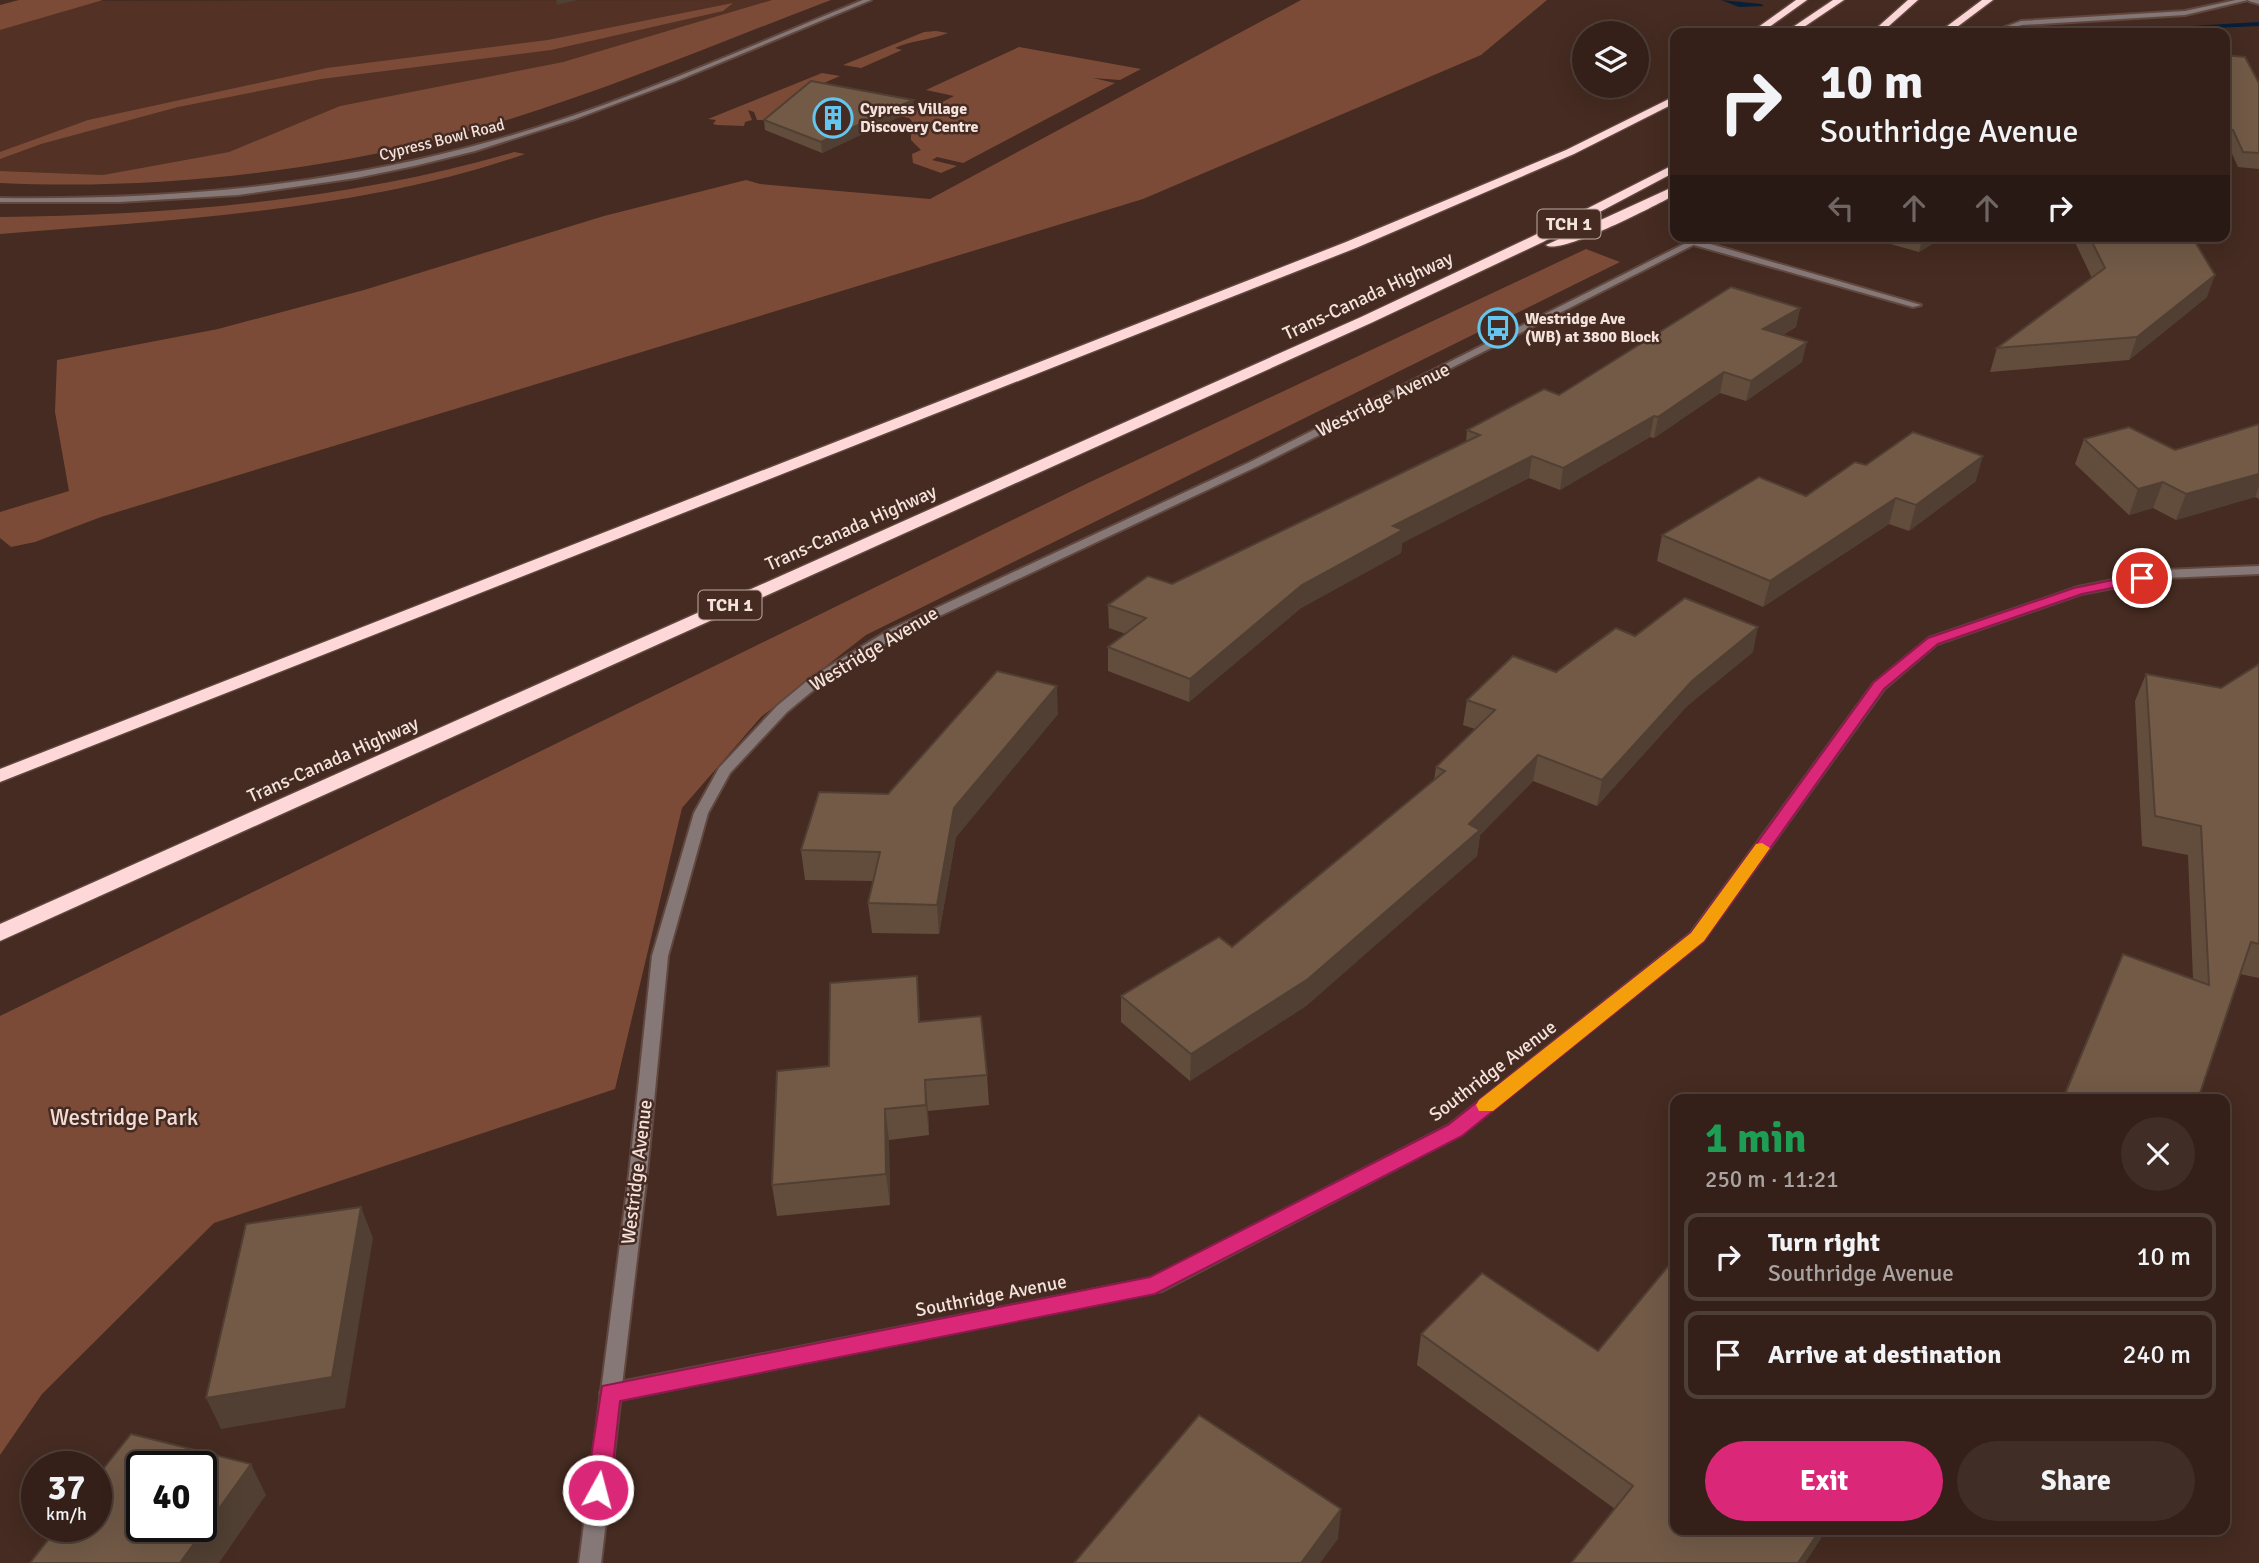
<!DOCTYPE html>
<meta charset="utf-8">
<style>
body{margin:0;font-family:Signika,sans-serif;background:#3f2d26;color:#f1f3f6;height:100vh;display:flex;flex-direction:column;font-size:26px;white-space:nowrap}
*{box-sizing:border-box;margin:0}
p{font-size:23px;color:#a9a3a2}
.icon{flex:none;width:38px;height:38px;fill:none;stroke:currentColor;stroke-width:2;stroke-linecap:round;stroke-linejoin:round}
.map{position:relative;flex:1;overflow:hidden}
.panel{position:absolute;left:1670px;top:1094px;width:560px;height:441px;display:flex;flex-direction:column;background:#342019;border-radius:14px;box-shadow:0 7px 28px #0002,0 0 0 2px #4e3e38}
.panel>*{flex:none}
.top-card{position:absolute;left:1670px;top:28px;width:560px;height:214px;border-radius:14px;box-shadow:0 7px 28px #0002,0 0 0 2px #4e3e38;background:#342019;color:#f1f3f6;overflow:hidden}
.buttons{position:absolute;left:1572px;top:21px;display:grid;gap:14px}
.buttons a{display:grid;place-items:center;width:77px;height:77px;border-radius:50%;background:#342019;box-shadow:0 7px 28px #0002,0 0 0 2px #4e3e38;font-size:35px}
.speed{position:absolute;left:21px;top:1451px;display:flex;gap:14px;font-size:35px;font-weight:700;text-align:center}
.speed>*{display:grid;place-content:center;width:91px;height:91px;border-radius:50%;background:#342019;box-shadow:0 7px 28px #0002,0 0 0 2px #4e3e38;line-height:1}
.speed small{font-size:18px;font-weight:400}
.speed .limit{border:4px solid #111;border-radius:10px;background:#fff;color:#111}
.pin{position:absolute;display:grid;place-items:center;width:60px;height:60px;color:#fff;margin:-30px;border:4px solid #fff;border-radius:50%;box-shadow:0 2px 7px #0007}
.me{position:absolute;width:77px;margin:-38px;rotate:7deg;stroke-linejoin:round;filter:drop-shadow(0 0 5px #0008)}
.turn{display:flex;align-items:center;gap:24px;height:147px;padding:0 35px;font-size:32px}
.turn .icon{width:91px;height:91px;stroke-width:2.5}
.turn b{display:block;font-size:49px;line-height:60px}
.lanes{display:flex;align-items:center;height:66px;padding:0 35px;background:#0003;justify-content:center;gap:35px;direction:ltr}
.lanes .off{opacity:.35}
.round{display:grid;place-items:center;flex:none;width:74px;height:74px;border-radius:37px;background:#3f2d26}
.summary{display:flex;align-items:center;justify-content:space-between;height:119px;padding:0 35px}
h1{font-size:42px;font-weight:700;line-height:52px;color:#1e9e55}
.primary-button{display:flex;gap:14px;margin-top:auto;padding:14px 35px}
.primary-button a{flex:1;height:80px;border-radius:42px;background:#db2777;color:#fff;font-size:28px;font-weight:700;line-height:80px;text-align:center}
.primary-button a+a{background:#3f2d26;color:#f1f3f6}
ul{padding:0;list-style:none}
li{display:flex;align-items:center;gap:21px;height:88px;margin:0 14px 10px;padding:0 21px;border:4px solid #4e3e38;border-radius:14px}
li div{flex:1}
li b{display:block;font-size:26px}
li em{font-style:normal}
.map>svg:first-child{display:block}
.built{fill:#533225}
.green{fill:#7c4b37}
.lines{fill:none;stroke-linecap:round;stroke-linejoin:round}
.stream{fill:#052038;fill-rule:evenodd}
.minor-casing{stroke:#61483f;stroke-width:4}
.tertiary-casing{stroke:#61483f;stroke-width:4}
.motorway-casing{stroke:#61483f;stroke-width:3}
.minor{fill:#877878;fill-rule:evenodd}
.tertiary{fill:#877878;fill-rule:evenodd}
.motorway{fill:#fed8d9;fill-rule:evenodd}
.wall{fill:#624d3d}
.shaded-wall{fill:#503f32}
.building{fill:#725a47;stroke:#503f32;stroke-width:2;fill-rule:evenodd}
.route{fill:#db2777;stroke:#8e194d;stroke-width:2}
.slow{fill:#f59e0b}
.labels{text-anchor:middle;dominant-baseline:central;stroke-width:5;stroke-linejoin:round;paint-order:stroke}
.far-poi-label{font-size:16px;font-weight:bold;fill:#f4e3dc;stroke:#452b21;text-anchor:start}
.far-street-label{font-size:16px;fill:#f4e3dc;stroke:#452b21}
.shield{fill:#452b21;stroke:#c0aca4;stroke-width:2}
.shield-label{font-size:18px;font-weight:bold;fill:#f4e3dc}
.street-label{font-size:19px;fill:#f4e3dc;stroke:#452b21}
.near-park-label{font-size:23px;fill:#f2ddd6;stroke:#452b21}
</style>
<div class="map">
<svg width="2259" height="1563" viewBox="0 0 2259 1563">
<rect width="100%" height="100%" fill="#452b21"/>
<polygon class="built" points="772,0 563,62 340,106 229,152 103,175 0,171 0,30 95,1"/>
<g class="green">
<polygon points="19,0 103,0 0,30 0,5"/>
<path d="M772,0H831C704,48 578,103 447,137C307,174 144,190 0,183V171L103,175L229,152L340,106L563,62Z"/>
<polygon points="1301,0 1547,0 1481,55 1143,199 101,517 35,542 11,547 0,538 0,512 69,491 55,412 57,360 218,329 364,290 604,216 746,180 760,184 930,199"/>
<polygon points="733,3 723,11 551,50 321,79 178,107 41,144 0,159 0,152 88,120 327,68 548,40"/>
<path d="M936,31L948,33C932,40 908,41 895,48L902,50L861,68L843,65L924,32Z"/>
<polygon points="1019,47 1141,69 1120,80 1093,78 1115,83 963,163 937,157 932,160 957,166 941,173 913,163 912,154 921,150 911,140 911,132 916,126 909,118 895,115 897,106 925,111 954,96 926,90"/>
<polygon points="822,73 840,76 803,92 770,114 773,115 773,120 757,120 754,112 748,110 752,120 745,122 744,126 717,125 713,124 716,120 708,119"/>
<path d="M514,152L525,154C363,211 170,220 0,234V217C169,215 352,200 514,152Z"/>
<polygon points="1586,249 1620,262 866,635 761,717 682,808 615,1089 214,1223 42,1394 0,1455 0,1016 1088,483"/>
</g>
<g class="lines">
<g class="stream">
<polygon points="1721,0 1761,4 1764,6 1739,7"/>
<polygon points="2259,22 2259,26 2101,33 2105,31"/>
</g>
<g class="minor-casing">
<g id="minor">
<polygon points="2248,0 2259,0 2259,4 2249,1"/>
<polygon points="1694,241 1700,241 1921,305 1913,307 1694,245"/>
<polygon points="2259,566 2259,574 2164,578 2081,594 1937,644 1884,689 1703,941 1461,1135 1162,1291 610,1402 603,1399 600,1393 603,1387 610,1384 1151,1278 1449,1125 1691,933 1874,683 1929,638 2078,587 2164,570"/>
</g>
</g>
<g class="tertiary-casing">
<g id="tertiary">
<path d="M863,0H871L674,82L575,119L475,151L414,166L356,178L238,195L119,202H0V198C158,200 313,188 466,148C603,113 733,53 863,0Z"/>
<polygon points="2236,0 2248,0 2185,15 2022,25 1998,33 1989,33 2021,21 2185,11"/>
<polygon points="1700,236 1711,236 1258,466 897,636 822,683 787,712 730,773 708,813 668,956 647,1174 601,1563 579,1563 629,1174 652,956 694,813 719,768 777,706 812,677 889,630 1250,462"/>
</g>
</g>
<g class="motorway-casing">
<g id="motorway">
<polygon points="1796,0 1807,0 1761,33 1750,33"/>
<polygon points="1833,0 1844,0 1795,33 1784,33"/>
<polygon points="1908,0 1918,0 1881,33 1871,33"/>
<polygon points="1982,0 1993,0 1949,33 1938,33"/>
<polygon points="1675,96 1675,103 1574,154 1356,248 0,782 0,769 1346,242 1566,150"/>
<polygon points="1675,164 1675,172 1543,242 1371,323 0,941 0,924 1361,317 1533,236"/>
<path d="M1675,186V195C1656,205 1559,256 1546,245Z"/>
</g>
</g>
<use href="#minor" class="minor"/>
<use href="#tertiary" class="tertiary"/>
<use href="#motorway" class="motorway"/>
</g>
<g class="wall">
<polygon points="2224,55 2259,83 2259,169 2238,167 2228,145 2224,145"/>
<polygon points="913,100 914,110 822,153 765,130 764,120"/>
<polygon points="1862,236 1945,236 1919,252"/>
<polygon points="2072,236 2148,236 2207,297 2129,360 1990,372 1997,348 2092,278"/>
<polygon points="1800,308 1796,327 1783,335 1802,362 1746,401 1720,393 1654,438 1650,437 1560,490 1529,478 1402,543 1401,553 1301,608 1189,702 1108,671 1108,647 1126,634 1109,628 1108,605 1172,584 1466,442 1467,430 1559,395"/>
<polygon points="2259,424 2259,499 2255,497 2176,520 2153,508 2129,515 2075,464 2084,439 2175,450"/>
<polygon points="1866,465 1976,481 1909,531 1889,524 1763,607 1657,561 1662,535 1806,496"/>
<polygon points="1635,636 1753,652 1687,706 1597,806 1533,781 1480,835 1477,856 1306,1006 1190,1081 1121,1022 1121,996 1232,947 1434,780 1436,767 1475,729 1463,725 1467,700 1556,672"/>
<polygon points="2259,664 2259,978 2240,974 2198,1099 2062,1099 2123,954 2193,979 2188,855 2142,846 2135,701 2146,674 2221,688"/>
<polygon points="1058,714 956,837 939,934 872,933 868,903 873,881 805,880 801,850"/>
<polygon points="919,1006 920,1022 987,1075 989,1105 928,1111 929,1135 889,1140 890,1205 777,1216 772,1185 829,1066"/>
<polygon points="1675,1258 1675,1530 1825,1530 1821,1538 1805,1563 1571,1563 1615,1509 1417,1365 1421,1334 1482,1273 1598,1351"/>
</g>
<g class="shaded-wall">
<polygon points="556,0 578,0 557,5"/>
<polygon points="913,100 914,110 822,153 821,142"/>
<polygon points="1923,236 1945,236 1919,252"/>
<polygon points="2215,275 2207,297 2129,360 2137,337"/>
<polygon points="1800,308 1796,327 1758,349 1763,329"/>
<polygon points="1807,342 1802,362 1746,401 1751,381"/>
<polygon points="1724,372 1720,393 1654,438 1658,417"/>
<polygon points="1654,416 1650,437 1560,490 1563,468"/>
<polygon points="1532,456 1529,478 1402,543 1401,553 1301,608 1189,702 1190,679 1302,585 1393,526"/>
<polygon points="1983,456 1976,481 1909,531 1916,505"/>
<polygon points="2259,474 2259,486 2255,497 2176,520 2186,494"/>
<polygon points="2163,482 2153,508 2129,515 2138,489"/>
<polygon points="1896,498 1889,524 1763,607 1770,581"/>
<polygon points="1758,627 1753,652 1687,706 1597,806 1602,780 1692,681"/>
<polygon points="1057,686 1058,714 956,837 939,934 937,905 954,808"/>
<polygon points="1538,755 1533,781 1480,835 1477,856 1306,1006 1190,1081 1191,1054 1469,824"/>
<polygon points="917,976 919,1006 922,1052 919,1022"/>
<polygon points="925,1080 928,1111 929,1135 926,1105"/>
<polygon points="885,1109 889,1140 890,1205 886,1174"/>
<polygon points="361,1207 373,1238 345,1408 221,1429 206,1398"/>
<polygon points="251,1464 266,1495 219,1563 180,1563"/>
<polygon points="1341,1509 1338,1539 1320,1563 1301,1563"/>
<polygon points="1820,1530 1825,1530 1821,1538 1805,1563 1798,1563"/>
</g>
<g class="building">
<polygon points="2224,55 2245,57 2259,83 2259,153 2243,152 2233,130 2229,130 2224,118"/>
<polygon points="811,81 913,100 821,142 764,120"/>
<polygon points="2089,236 2148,236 2194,240 2215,275 2137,337 1997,348 2105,268"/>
<polygon points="1731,287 1800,308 1763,329 1807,342 1751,381 1724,372 1658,417 1654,416 1563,468 1532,456 1393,526 1403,530 1302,585 1190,679 1108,647 1146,618 1108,605 1148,576 1172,584 1480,435 1467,430 1544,389 1559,395"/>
<polygon points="2259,424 2259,474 2186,494 2163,482 2138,489 2084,439 2129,427 2175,450"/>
<polygon points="1913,432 1983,456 1916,505 1896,498 1770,581 1662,535 1759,477 1806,496 1855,462 1866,465"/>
<polygon points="1685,598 1758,627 1692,681 1602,780 1538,755 1469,824 1480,830 1308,979 1191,1054 1121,996 1219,937 1232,947 1445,771 1436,767 1495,710 1467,700 1513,656 1556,672 1616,628 1635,636"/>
<polygon points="2259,664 2259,944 2251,942 2198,1099 2063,1099 2123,954 2209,985 2201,826 2155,816 2146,674 2221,688"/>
<polygon points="997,671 1057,686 954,808 937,905 868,903 880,852 801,850 819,792 888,794"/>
<polygon points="917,976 919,1022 981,1016 987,1075 925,1080 926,1105 885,1109 886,1174 772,1185 777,1071 829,1066 830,983"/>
<polygon points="361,1207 332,1377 206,1398 246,1224"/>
<polygon points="1675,1258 1675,1530 1820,1530 1798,1563 1571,1563 1633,1486 1421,1334 1482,1273 1598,1351"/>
<polygon points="1199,1415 1341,1509 1301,1563 1074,1563"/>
<path d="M131,1434L251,1464L180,1563H30L59,1526H96V1478ZM142,1466H201V1526H142Z"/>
</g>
<polygon class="route" points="2142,574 2147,575 2147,581 2082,594 1938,644 1884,689 1704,941 1462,1136 1155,1294 620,1401 610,1490 607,1498 598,1501 590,1498 586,1490 602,1386 1150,1277 1448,1125 1691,933 1874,682 1928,638 2074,588"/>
<polygon class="slow" points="1762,843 1770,848 1704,941 1493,1111 1479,1111 1476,1105 1479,1100 1691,933 1756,844"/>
<defs>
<g id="building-ring" transform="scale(2.0125)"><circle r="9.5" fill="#452b21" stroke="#64c5ee" stroke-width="1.5"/><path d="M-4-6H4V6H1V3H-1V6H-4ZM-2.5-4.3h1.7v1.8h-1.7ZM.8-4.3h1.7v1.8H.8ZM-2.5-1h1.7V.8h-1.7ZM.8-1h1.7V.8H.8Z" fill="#64c5ee"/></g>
<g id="bus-ring" transform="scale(2.0125)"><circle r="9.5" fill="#452b21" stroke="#64c5ee" stroke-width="1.5"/><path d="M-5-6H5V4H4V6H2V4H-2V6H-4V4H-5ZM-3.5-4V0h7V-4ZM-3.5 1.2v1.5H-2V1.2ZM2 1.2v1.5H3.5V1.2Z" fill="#64c5ee"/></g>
</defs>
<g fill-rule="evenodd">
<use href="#building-ring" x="833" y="118"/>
<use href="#bus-ring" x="1498" y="328"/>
</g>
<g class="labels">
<g class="far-poi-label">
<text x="860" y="109">Cypress Village<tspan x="860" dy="18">Discovery Centre</tspan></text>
<text x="1525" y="319">Westridge Ave<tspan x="1525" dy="18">(WB) at 3800 Block</tspan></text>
</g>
<g class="far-street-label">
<text transform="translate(442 140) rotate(-14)">Cypress Bowl Road</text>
</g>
<g class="shield">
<rect x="1537.5" y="209.5" width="63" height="29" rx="5"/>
<rect x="698.5" y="590.5" width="63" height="29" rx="5"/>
</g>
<g class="shield-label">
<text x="1569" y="224">TCH 1</text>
<text x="730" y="605">TCH 1</text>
</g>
<g class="street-label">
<text transform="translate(1368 296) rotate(-25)">Trans-Canada Highway</text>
<text transform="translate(1383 400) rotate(-26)">Westridge Avenue</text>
<text transform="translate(851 528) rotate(-24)">Trans-Canada Highway</text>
<text transform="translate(874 649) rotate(-31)">Westridge Avenue</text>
<text transform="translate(333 760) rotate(-24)">Trans-Canada Highway</text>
<text transform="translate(1493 1071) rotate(-37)">Southridge Avenue</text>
<text transform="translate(637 1172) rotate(-83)">Westridge Avenue</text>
<text transform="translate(991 1296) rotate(-11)">Southridge Avenue</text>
</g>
<g class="near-park-label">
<text x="124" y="1117">Westridge Park</text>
</g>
</g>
</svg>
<div class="buttons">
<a><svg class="icon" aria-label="layers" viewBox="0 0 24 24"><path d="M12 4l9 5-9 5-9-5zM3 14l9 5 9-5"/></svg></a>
</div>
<div class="speed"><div>37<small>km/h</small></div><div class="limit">40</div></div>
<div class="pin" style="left:2142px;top:578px;background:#d93025"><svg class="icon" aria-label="arrive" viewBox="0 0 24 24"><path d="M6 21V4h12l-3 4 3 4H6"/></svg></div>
<svg class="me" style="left:598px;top:1490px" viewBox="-20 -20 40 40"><circle r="17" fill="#db2777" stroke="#fff" stroke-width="3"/><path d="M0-11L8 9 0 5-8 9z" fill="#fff"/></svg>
<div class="top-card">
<div class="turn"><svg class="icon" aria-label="right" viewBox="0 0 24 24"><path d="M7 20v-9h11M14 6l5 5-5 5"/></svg><div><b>10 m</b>Southridge Avenue</div></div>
<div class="lanes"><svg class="icon off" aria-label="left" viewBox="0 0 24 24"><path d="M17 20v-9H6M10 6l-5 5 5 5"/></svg><svg class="icon off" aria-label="ahead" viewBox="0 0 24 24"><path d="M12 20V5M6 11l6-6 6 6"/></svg><svg class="icon off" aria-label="ahead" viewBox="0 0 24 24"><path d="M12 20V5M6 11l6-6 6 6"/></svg><svg class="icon" aria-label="right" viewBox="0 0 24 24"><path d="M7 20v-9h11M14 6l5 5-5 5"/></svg></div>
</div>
<section class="panel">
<div class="summary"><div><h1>1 min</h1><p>250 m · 11:21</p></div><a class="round"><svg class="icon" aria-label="close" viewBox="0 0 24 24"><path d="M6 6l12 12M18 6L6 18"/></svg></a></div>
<ul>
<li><svg class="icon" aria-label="right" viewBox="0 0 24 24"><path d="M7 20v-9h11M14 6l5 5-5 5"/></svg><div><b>Turn right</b><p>Southridge Avenue</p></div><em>10 m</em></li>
<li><svg class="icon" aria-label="arrive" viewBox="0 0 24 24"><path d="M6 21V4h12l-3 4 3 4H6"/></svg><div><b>Arrive at destination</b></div><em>240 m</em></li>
</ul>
<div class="primary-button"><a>Exit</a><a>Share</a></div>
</section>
</div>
